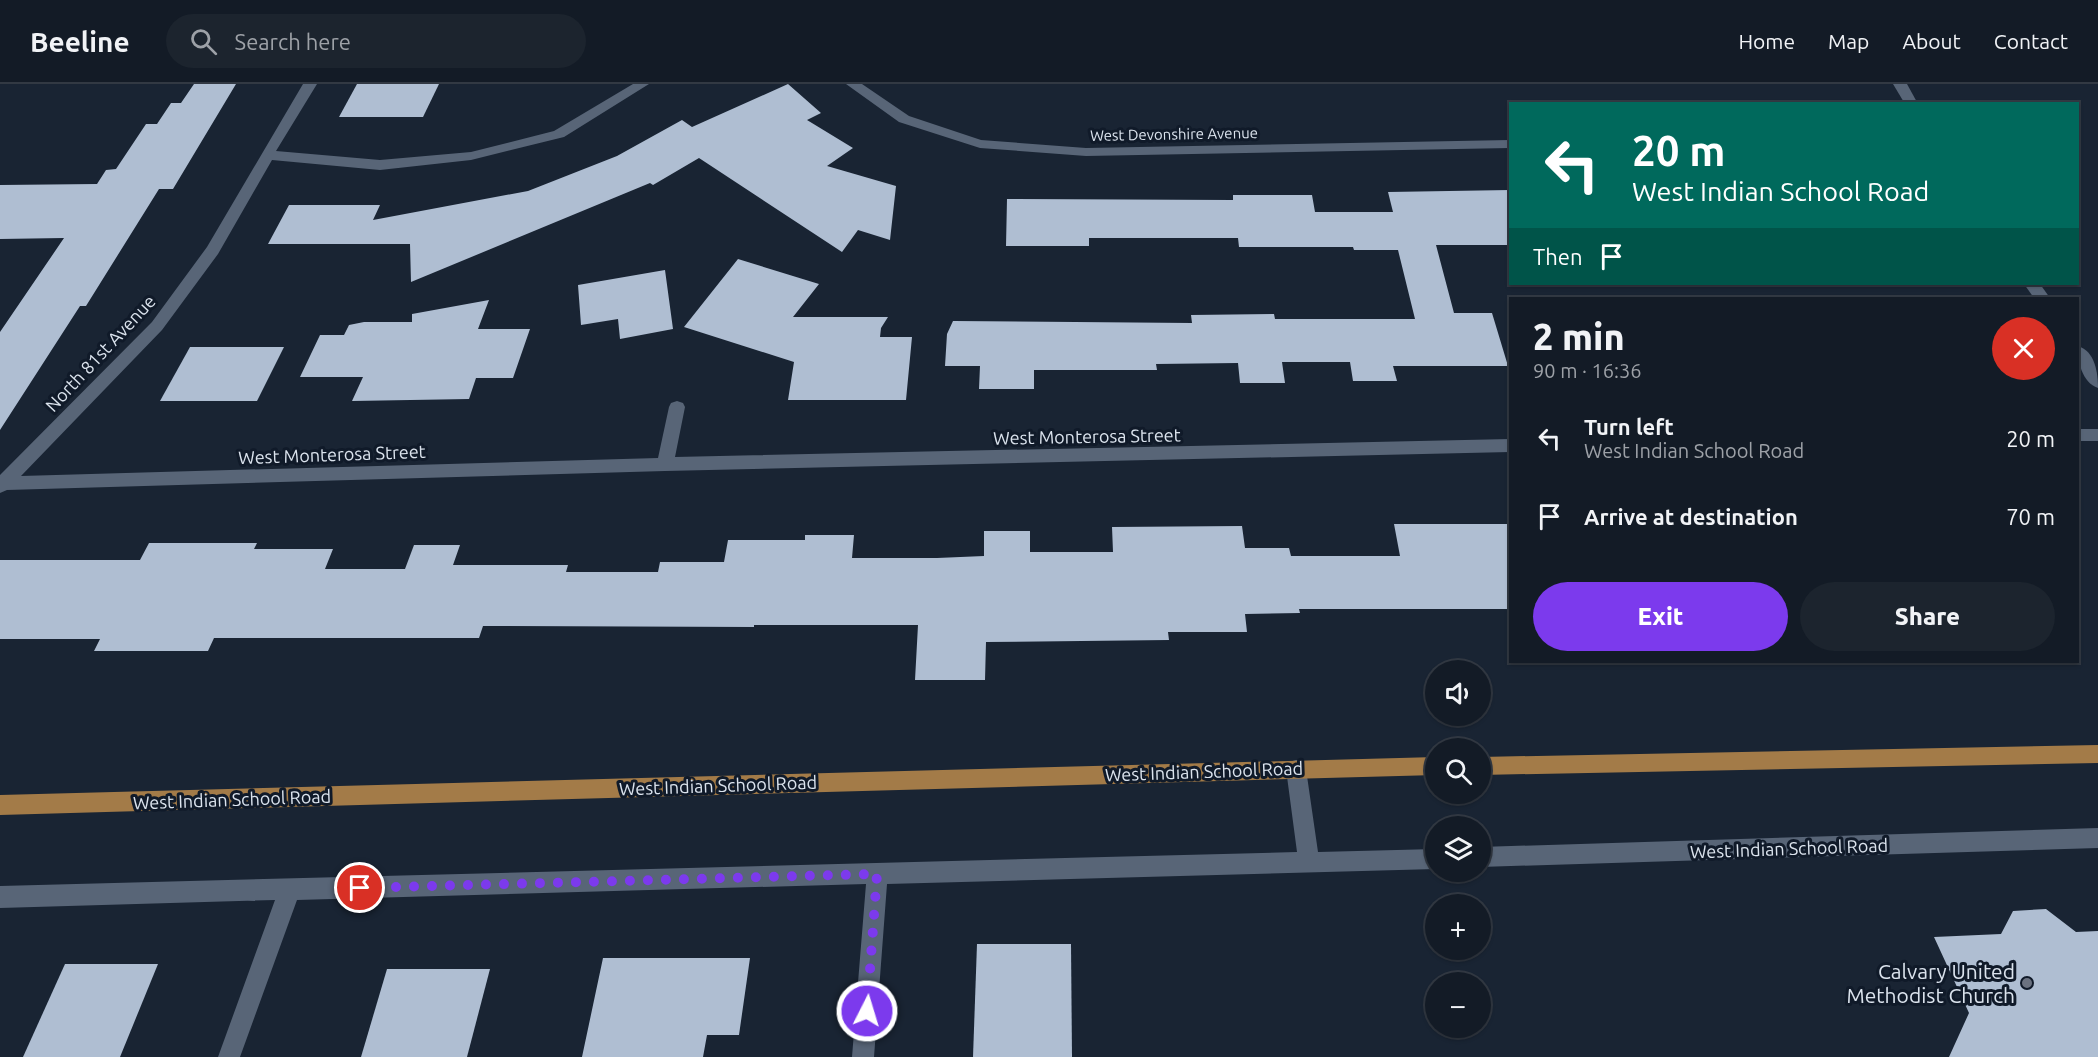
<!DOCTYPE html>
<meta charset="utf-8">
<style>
body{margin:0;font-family:Ubuntu,sans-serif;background:#1c242e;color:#f1f3f6;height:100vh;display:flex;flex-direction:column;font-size:22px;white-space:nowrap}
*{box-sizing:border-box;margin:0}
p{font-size:20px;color:#9da1a7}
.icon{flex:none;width:33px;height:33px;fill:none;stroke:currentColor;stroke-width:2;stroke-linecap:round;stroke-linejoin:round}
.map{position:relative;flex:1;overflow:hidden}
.side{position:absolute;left:1509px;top:213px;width:570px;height:366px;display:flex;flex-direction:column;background:#131b26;border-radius:0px;box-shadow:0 2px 4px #0004,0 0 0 2px #323943}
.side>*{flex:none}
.banner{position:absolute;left:1509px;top:18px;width:570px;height:183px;border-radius:0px;box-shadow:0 2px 4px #0004,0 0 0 2px #323943;background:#00695c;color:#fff;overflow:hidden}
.buttons{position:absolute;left:1425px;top:576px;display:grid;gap:12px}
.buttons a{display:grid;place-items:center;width:66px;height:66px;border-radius:50%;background:#131b26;box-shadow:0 2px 4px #0004,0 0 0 2px #323943;font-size:30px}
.pin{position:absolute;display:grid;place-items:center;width:51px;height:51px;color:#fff;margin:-26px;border:3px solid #fff;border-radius:50%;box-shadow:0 2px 6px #0007}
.me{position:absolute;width:66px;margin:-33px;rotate:5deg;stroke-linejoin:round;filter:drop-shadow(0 0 4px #0008)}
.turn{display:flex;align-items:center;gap:21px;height:126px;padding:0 24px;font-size:27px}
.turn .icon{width:78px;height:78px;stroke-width:2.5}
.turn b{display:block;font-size:42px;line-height:51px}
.then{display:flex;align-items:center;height:57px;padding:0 24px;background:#0003;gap:12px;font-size:22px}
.round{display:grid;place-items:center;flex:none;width:63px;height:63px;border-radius:32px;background:#1c242e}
.head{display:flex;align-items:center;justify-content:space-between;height:102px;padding:0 24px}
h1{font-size:36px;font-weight:800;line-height:45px}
.primary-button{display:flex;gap:12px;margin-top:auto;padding:12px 24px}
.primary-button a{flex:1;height:69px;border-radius:36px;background:#7c3aed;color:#fff;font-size:24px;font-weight:800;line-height:69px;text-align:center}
.primary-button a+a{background:#1c242e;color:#f1f3f6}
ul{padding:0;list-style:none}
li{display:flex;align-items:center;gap:18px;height:78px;padding:0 24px}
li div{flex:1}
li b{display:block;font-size:22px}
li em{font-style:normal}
header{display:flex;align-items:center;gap:36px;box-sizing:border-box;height:84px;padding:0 30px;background:#131b26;border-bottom:2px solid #323943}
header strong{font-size:28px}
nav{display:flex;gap:33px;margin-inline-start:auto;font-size:21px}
.search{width:420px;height:54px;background:#1c242e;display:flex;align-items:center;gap:15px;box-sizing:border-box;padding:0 21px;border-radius:33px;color:#9da1a7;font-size:22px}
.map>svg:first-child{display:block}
.building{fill:#afbed2}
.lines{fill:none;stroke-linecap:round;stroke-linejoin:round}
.minor{fill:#586577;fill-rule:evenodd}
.major{fill:#a37b48;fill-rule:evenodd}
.route{stroke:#7c3aed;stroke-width:10;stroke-dasharray:0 18}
.worship-dot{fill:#6b7280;stroke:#101a29;stroke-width:2}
.labels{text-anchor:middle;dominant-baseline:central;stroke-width:6;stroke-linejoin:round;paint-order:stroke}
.far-street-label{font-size:15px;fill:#dbe3ed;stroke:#101a29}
.street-label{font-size:18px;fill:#dbe3ed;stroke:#101a29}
.near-poi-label{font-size:21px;fill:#dbe3ed;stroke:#101a29;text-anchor:end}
</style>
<header>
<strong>Beeline</strong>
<div class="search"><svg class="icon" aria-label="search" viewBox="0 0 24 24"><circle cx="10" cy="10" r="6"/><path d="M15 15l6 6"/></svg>Search here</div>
<nav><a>Home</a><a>Map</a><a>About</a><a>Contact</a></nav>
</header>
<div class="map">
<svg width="2098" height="973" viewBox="0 0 2098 973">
<rect width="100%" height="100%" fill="#192433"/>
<g class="building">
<polygon points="194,0 236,0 173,105 159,105 86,222 80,222 0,346 0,248 64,154 0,155 0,101 97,100 106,86 116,85 146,40 157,40 171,19 181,19"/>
<polygon points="357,0 439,0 423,33 339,33"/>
<polygon points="788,0 821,29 807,36 853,64 827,82 896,102 890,156 858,146 842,168 699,74 653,101 650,99 411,198 410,160 268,160 289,121 380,121 373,136 528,107 617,72 682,36 692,43"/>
<polygon points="1510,106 1510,161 1436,161 1454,229 1492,229 1508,282 1393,282 1397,297 1353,297 1350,278 1282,278 1285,299 1240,299 1238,279 1156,280 1157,286 1034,286 1034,305 979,305 980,282 945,282 947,250 953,237 1192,239 1191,231 1274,230 1275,235 1415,235 1398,166 1354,166 1353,163 1239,163 1238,154 1089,154 1089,162 1006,162 1007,115 1233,116 1233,111 1312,111 1315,128 1393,128 1388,108"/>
<polygon points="738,175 819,200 793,233 888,233 881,244 880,253 912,253 906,316 788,316 794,278 684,243"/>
<polygon points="665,186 673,245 620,255 618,235 581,241 578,201"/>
<polygon points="489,216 478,245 530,245 513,294 476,294 469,315 352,317 363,293 300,293 320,251 344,251 349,241 364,238 412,238 412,230"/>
<polygon points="190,263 284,263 257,317 160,317"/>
<polygon points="1394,440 1510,440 1510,525 1299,525 1300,529 1245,530 1247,548 1168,548 1169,556 986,558 985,596 915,596 918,541 754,541 754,543 483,542 479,554 214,554 208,567 94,567 100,555 0,555 0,476 140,476 149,459 257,459 254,465 333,465 325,485 405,485 414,461 460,461 453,481 568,481 566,488 658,488 660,478 724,478 728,456 805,456 805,451 854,451 852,474 937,474 984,472 984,447 1030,447 1030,468 1113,468 1112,443 1242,442 1245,464 1289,464 1291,472 1400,472"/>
<polygon points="2046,825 2076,848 2098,847 2098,973 1949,973 1969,929 1934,853 2001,850 2013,827"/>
<polygon points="977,860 1071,860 1072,973 973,973"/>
<polygon points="603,874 750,874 739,951 707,951 703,973 582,973"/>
<polygon points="65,880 158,880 120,973 23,973"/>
<polygon points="387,885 490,885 467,973 361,973"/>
</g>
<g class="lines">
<g class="minor">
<polygon points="303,0 317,0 276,67 380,76 471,68 554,47 633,0 649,0 564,53 471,76 380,86 272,76 218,170 162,246 21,392 658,374 669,323 671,319 677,317 683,319 685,323 675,373 1510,355 1510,368 665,387 7,406 0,409 0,391 152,238 207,163"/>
<polygon points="846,0 862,0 909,32 981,56 1086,64 1510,56 1510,64 1086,72 980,64 899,38"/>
<polygon points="1893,0 1907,0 1918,20 1905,20"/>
<polygon points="2024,200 2040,200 2050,214 2034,214"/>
<path d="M2078,262C2095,267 2098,289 2098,304C2082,299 2077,276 2078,262Z"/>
<rect x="2078" y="345" width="20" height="12"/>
<polygon points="1296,676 1303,678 1306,685 1318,768 1436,765 1436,785 887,800 874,973 852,973 866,800 297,816 240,973 218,973 275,816 0,824 0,802 1297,768 1286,685 1289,678"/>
<polygon points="2098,744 2098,764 1480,783 1480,763"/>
</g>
<g class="major">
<polygon points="2098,661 2098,679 1480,691 1480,673"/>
<polygon points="1436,673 1436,691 0,731 0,711"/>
</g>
</g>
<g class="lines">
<polyline class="route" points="360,804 877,790 867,927"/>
</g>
<circle class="worship-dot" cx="2027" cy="899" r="6"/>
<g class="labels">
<g class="far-street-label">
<text transform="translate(1174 50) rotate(-1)">West Devonshire Avenue</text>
</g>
<g class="street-label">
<text transform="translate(100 269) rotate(-47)">North 81st Avenue</text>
<text transform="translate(1087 352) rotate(-1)">West Monterosa Street</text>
<text transform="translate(332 370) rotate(-2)">West Monterosa Street</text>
<text transform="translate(1204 687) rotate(-2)">West Indian School Road</text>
<text transform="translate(718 701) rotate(-2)">West Indian School Road</text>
<text transform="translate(232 715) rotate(-2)">West Indian School Road</text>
<text transform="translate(1789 764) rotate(-2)">West Indian School Road</text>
</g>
<g class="near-poi-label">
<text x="2015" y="887">Calvary United<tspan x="2015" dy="24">Methodist Church</tspan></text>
</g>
</g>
</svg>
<div class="buttons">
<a><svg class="icon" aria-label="sound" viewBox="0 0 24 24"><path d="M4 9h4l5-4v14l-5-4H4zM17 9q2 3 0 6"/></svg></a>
<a><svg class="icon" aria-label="search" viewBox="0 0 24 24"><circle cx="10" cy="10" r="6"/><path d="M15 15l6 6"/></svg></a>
<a><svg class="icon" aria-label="layers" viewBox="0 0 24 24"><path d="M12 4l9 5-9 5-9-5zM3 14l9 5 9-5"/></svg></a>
<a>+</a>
<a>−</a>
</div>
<div class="pin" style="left:360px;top:804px;background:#d93025"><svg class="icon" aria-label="arrive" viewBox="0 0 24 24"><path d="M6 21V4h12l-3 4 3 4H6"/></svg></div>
<svg class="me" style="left:867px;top:927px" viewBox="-20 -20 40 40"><circle r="17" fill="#7c3aed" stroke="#fff" stroke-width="3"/><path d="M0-11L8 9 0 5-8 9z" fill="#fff"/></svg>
<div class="banner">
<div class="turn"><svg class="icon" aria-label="left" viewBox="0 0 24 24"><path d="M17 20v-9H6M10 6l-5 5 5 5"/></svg><div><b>20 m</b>West Indian School Road</div></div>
<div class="then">Then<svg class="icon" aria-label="arrive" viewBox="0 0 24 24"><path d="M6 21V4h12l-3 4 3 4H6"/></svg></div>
</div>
<section class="side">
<div class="head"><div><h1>2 min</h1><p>90 m · 16:36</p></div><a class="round" style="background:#d93025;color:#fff"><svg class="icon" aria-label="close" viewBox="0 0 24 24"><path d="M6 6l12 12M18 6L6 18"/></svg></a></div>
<ul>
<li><svg class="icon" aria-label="left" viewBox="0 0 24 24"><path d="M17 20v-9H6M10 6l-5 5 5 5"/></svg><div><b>Turn left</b><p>West Indian School Road</p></div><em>20 m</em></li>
<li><svg class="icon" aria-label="arrive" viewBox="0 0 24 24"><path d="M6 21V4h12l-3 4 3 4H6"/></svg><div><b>Arrive at destination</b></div><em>70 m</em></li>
</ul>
<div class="primary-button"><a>Exit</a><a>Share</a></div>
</section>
</div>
